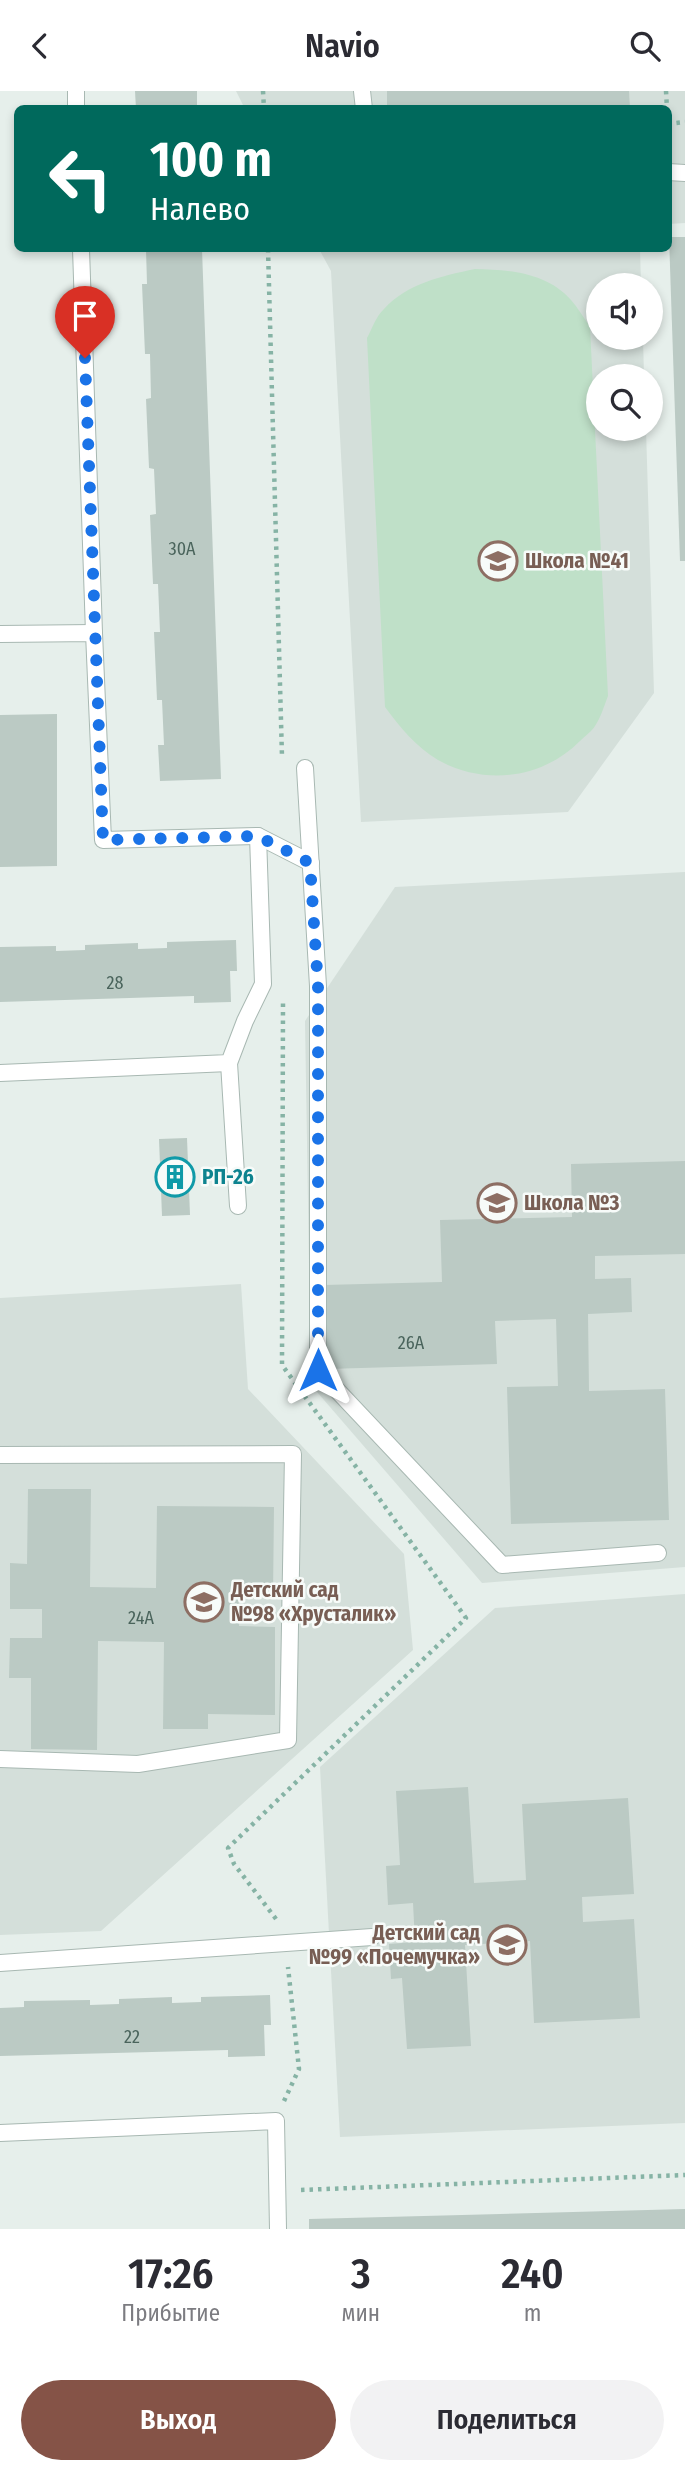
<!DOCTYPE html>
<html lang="ru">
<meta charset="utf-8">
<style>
body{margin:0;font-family:"Fira Sans Condensed",sans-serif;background:#f2f2f3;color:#2b2b33;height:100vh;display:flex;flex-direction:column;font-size:26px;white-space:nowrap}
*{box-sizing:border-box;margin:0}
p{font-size:23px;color:#7c7c81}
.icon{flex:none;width:38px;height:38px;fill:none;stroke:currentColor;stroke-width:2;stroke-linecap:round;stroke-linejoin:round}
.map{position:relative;height:2138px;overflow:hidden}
.side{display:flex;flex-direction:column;background:#fff;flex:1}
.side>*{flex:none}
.banner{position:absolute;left:14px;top:14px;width:658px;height:147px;border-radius:10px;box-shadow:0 4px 10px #0003;background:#00695c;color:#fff;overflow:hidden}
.fabs{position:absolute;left:586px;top:182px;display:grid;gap:14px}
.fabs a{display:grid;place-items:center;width:77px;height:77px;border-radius:50%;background:#fff;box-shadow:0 4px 10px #0003;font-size:35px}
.pin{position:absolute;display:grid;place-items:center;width:60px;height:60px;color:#fff;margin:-72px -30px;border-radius:50% 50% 50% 0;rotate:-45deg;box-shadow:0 0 7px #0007}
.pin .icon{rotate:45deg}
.me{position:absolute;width:77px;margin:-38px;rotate:0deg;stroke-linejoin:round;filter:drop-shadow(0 0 5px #0008)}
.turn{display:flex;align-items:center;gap:24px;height:147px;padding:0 21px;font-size:32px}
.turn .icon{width:91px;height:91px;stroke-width:2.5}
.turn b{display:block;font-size:49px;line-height:60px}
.eta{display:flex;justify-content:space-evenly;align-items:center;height:119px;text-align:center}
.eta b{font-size:42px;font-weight:600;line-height:49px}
.button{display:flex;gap:14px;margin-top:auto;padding:14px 21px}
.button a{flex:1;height:80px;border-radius:42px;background:#855347;color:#fff;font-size:28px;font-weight:600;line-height:80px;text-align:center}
.button a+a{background:#f2f2f3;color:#2b2b33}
header{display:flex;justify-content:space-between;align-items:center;height:91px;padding:0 21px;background:#fff;font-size:32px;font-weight:600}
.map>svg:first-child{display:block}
.built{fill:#d4dfda}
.green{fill:#bfe0c8}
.building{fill:#bbcac4}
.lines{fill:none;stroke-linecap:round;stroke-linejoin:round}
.service-casing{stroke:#a8b8b2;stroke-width:18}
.path{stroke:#86b3a5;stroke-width:4.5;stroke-dasharray:3.5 5;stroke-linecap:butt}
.service{stroke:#fff;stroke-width:16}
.route{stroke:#1a73e8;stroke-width:12;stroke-dasharray:0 21.6}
.labels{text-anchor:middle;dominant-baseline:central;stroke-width:5;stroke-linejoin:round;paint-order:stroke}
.number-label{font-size:18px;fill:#4a645c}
.education-label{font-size:21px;font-weight:bold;fill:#785e54;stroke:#f7fbf9;text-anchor:start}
.culture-label{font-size:21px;font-weight:bold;fill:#0d838f;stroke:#f7fbf9;text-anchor:start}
</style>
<header><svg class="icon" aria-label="back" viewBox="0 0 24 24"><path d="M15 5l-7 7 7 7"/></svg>Navio<svg class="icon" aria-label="search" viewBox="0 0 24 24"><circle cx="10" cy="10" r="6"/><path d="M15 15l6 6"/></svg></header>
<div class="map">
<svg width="685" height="2138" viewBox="0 0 685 2138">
<rect width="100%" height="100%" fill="#e6efeb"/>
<g class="built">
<polygon points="236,0 685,0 685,132 669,133 668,18 245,18"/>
<polygon points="319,158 640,158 641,194 598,194 598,247 643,247 644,285 598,285 598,338 646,338 654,602 568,721 361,731 331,180"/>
<polygon points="685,781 685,1476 482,1492 311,1294 305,930 395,796"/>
<polygon points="241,1193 248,1298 404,1463 413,1559 101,1840 0,1844 0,1207"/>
<polygon points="685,1503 685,2032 340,2046 320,1676 495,1517"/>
</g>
<path class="green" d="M475,178C509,179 546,181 571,209C578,217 584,227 590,236L608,605C604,615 601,626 595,635C592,640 585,645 580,650C542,688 485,695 438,669C416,656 400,636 385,616L367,247C372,238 376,225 384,218C408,192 442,185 475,178Z"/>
<g class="building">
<polygon points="135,0 197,0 197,18 136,18"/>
<polygon points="387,0 629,0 630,18 387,18"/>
<polygon points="669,146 685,146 685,470 680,470"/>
<polygon points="146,158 202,158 221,688 160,690 158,654 164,654 162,609 157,609 154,541 160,541 158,493 153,493 150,424 156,423 154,378 149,377 146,308 151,307 150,263 145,263 142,193 147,193"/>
<polygon points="57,623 57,775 0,776 0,624"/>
<polygon points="236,849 237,880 230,880 231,911 194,912 194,905 0,911 0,856 56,855 56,860 85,859 85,854 138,852 138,858 167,857 167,851"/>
<polygon points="187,1047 190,1124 162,1125 159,1048"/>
<polygon points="685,1070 685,1163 595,1165 595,1188 631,1187 632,1221 588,1223 589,1300 665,1298 669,1429 511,1433 507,1296 558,1295 556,1228 495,1230 497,1273 327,1278 324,1194 442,1191 440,1129 572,1126 571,1073"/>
<polygon points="28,1398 91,1398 90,1496 156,1497 157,1415 274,1416 273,1505 240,1505 239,1535 275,1536 275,1624 208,1623 208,1638 163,1638 164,1551 98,1550 97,1659 31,1658 31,1587 9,1587 10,1547 42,1547 42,1518 10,1518 10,1472 27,1473"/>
<polygon points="468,1696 474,1792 526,1789 522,1713 628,1707 634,1803 582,1806 583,1831 634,1828 640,1927 534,1932 530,1850 465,1854 471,1955 407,1958 402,1887 391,1888 389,1853 415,1851 413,1812 388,1814 386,1775 400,1774 396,1700"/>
<polygon points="270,1904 271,1934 264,1934 265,1965 228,1966 228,1959 0,1965 0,1917 24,1916 24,1910 90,1909 90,1914 119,1913 119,1908 172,1906 172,1912 201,1911 201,1906"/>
<polygon points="685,2118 685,2138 309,2138 309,2128"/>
</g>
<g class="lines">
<g class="service-casing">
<g id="service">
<polyline points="76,0 76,18"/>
<polyline points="362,0 364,18"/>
<polyline points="668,81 685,82"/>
<polyline points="81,158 94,542"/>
<polyline points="0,543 94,542 103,749 258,745 311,772"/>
<polyline points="305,677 318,895 318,1279 502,1474 658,1462"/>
<polyline points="229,972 238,1115"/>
<polyline points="0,982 229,972 245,930 263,893 258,745"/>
<polyline points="0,1364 293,1363 288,1649 138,1673 0,1668"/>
<polyline points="0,1872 372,1846"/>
<polyline points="0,2042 276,2030 278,2138"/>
</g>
</g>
<g class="path">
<polyline points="263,0 264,18"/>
<polyline points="666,0 667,18"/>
<polyline points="668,33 685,31"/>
<polyline points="268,158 282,666"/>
<polyline points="276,1828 234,1773 228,1757 466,1527 282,1274 283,910"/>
<polyline points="284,2010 299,1978 288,1876"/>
<polyline points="301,2099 685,2084"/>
</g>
<use href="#service" class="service"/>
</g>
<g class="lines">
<polyline class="route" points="85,267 103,749 258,745 310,772 318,895 318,1279"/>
</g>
<defs>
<g id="school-ring" transform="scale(2.0125)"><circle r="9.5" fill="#f7fbf9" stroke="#8d6e63" stroke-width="1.5"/><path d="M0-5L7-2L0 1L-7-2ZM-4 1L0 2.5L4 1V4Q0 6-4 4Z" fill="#8d6e63"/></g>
<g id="building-ring" transform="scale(2.0125)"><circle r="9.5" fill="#f7fbf9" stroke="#0f9aa8" stroke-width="1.5"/><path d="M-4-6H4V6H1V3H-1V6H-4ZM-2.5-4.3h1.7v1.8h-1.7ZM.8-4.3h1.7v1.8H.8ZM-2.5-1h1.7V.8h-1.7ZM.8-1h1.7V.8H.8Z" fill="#0f9aa8"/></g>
</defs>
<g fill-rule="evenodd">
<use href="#school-ring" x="498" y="470"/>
<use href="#building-ring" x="175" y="1086"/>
<use href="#school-ring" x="497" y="1112"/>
<use href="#school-ring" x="204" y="1511"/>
<use href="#school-ring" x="507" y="1854"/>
</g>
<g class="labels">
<g class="number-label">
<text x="182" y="458">30А</text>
<text x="115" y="892">28</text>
<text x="411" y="1252">26А</text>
<text x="141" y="1527">24А</text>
<text x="132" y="1946">22</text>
</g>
<g class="education-label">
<text x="525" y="470">Школа №41</text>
<text x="524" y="1112">Школа №3</text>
<text x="231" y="1499">Детский сад<tspan x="231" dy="24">№98 «Хрусталик»</tspan></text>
<text x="480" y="1842" text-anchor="end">Детский сад<tspan x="480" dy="24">№99 «Почемучка»</tspan></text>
</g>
<g class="culture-label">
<text x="202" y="1086">РП-26</text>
</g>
</g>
</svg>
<div class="fabs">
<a><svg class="icon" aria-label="sound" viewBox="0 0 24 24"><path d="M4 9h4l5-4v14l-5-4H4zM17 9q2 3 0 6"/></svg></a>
<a><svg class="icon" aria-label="search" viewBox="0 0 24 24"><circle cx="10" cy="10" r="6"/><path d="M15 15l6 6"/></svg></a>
</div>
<div class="pin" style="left:85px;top:267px;background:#d93025"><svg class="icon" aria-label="arrive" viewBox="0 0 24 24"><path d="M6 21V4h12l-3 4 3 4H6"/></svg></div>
<svg class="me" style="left:318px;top:1279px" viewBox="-20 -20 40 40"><path d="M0-17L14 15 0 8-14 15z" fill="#1a73e8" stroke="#fff" stroke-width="4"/></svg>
<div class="banner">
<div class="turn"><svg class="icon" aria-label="left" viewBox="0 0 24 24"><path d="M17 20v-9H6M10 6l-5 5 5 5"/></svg><div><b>100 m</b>Налево</div></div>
</div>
</div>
<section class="side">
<div class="eta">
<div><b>17:26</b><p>Прибытие</p></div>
<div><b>3</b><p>мин</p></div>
<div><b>240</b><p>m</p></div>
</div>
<div class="button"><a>Выход</a><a>Поделиться</a></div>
</section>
